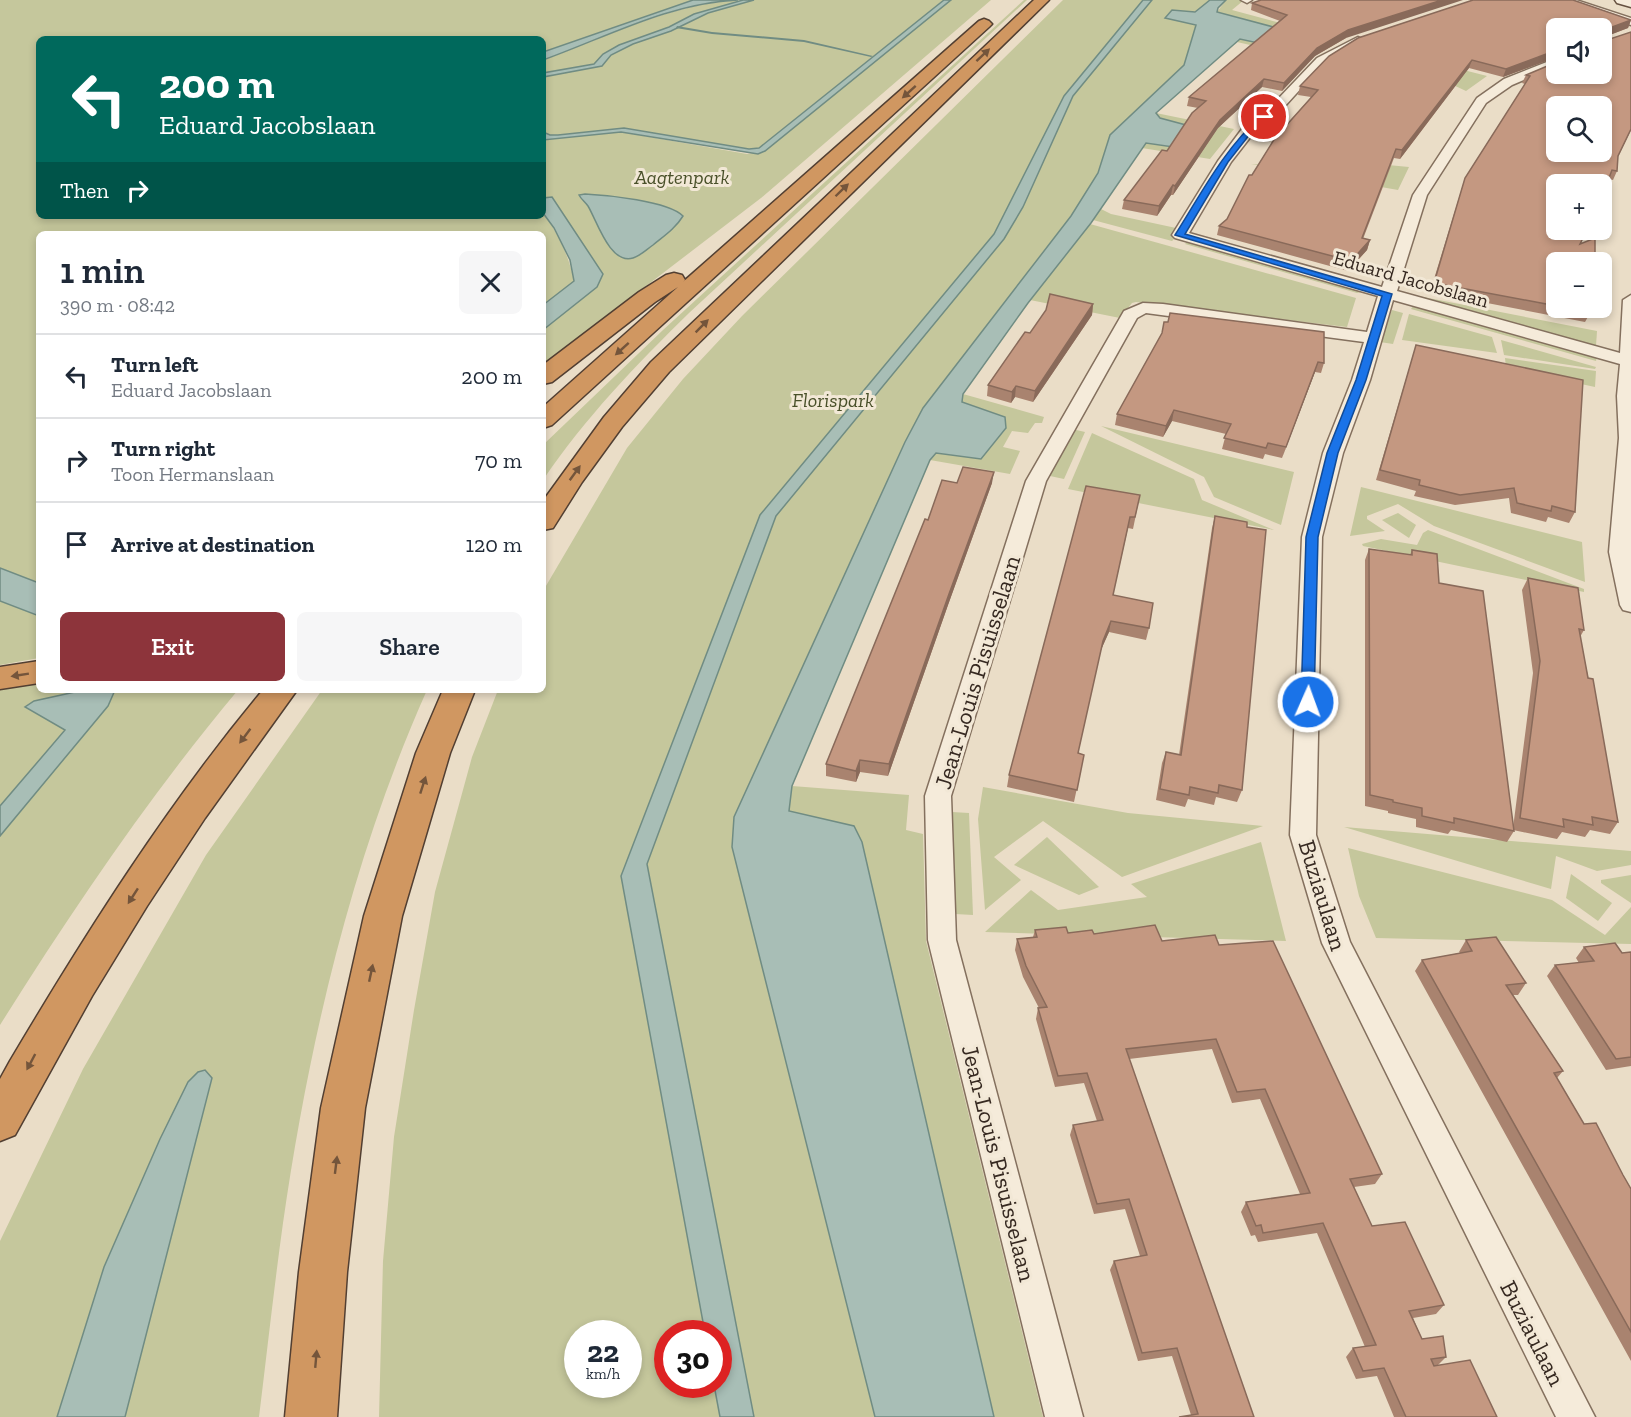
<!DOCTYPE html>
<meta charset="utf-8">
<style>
body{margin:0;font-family:"Zilla Slab",serif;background:#f6f6f7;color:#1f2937;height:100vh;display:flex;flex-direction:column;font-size:22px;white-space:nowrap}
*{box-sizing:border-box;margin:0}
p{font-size:20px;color:#747a83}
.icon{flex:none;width:33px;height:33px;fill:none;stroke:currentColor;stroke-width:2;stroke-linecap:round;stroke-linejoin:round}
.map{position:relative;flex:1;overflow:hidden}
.drawer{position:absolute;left:36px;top:231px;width:510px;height:462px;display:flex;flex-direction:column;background:#fff;border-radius:9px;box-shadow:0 3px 9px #0003}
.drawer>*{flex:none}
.top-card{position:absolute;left:36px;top:36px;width:510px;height:183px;border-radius:9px;box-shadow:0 3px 9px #0003;background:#00695c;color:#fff;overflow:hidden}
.tools{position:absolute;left:1546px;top:18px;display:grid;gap:12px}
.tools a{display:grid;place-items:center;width:66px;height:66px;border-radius:9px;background:#fff;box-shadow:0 3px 9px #0003;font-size:30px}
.speed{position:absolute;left:564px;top:1320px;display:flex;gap:12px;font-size:30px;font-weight:700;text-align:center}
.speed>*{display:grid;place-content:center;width:78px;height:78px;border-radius:50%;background:#fff;box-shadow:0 3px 9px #0003;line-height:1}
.speed small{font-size:15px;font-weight:400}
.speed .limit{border:9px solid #d22;background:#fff;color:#111}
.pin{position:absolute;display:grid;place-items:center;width:51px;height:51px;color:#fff;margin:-26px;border:3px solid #fff;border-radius:50%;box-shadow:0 2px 6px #0007}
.me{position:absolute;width:66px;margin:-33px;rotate:2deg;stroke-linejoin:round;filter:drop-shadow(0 0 4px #0008)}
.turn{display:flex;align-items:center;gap:21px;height:126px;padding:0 24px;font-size:27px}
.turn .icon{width:78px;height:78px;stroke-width:2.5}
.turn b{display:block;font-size:42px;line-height:51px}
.then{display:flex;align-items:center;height:57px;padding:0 24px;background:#0003;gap:12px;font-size:22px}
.round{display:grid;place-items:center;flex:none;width:63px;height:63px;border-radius:9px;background:#f6f6f7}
.headline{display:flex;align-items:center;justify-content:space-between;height:102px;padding:0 24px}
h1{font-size:36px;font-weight:600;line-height:45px}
.action{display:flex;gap:12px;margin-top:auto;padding:12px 24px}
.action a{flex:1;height:69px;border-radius:9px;background:#8d343b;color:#fff;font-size:24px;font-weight:600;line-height:69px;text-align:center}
.action a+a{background:#f6f6f7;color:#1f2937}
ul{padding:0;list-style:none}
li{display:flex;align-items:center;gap:18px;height:84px;padding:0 24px;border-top:2px solid #e0e1e3}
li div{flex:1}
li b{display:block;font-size:22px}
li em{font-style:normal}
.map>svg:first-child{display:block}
.green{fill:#c5c79c;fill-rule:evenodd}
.water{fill:#a8beb6;stroke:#708c83;stroke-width:1.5}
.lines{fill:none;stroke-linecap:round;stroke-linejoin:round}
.stream{fill:#708c83;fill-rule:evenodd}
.street-casing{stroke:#84705e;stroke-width:3}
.secondary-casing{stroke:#665141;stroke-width:3}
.highway-casing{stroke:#523f32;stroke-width:3}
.street{fill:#f5ebda;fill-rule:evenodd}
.secondary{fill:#f5ebda;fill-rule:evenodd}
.highway{fill:#d09761;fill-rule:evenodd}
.wall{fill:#a9836f;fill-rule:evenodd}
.shaded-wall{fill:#896a5a}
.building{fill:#c49881;stroke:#896a5a;stroke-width:1.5;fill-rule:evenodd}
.oneway{fill:#74553b}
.route{fill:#1a73e8;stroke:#114b97;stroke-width:1.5}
.labels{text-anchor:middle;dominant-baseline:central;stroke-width:6;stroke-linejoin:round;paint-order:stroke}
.far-park-label{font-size:20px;font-style:italic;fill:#495029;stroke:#f2e8d6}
.far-street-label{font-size:20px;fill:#362921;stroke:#f2e8d6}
.street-label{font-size:24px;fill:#362921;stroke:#f2e8d6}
</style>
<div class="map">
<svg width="1631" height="1417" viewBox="0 0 1631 1417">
<rect width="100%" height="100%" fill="#eaddc7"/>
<g class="green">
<path d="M0,0H695L543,52V39H39V216H543V213C558,233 569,256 574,281L543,305V234H39V583L0,568Z"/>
<path d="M743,0L694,14L669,27L619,45L594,64L543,73V60C611,36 670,3 743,0Z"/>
<polygon points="754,0 944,0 759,148 749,149 624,128 558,135 550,135 543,132 543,77 602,66 611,55 633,44 671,31 708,13"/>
<polygon points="951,0 991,0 761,198 543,365 543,330 597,287 588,252 552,197 543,198 543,140 621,132 747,154 765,151"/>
<path d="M1024,0H1027L689,313C636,365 585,418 543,480V445L663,330Z"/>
<path d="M1063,0H1143L1064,96H1073L1152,0H1210L1196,12L1172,10L1165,18L1196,25L1184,65L1110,135L1098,173L1071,216L923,408L905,442L734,817L732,847L875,1417H754L647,864L776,516L806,479L793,475L760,515L621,876L705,1333L668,1334V1384L714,1385L720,1417H379L383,1261L394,1137L414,1010L435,892L472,757L498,690H543V591L627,448L683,379L742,316ZM578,1334H628V1384H578Z"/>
<path d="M1226,0H1244L1232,10L1337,38C1326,44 1316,41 1307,49L1314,50L1303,57L1237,42L1240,39L1295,49L1312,40L1311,37L1217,12Z"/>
<polygon points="1370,46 1487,76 1466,91"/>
<polygon points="1156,113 1234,129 1210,159 1142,148 1146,143 1187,149 1201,129 1160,118"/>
<polygon points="1356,162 1409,167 1398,190 1251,164 1344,169"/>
<polygon points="1101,209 1111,214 1176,228 1173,234 1177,236 1172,241 1093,220"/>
<polygon points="1090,224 1356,298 1347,327 1136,302 1132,303 1120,318 1030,300"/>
<polygon points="1187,242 1361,290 1361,292 1357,293 1185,244"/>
<polygon points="1413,295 1597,331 1596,346"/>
<polygon points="1413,306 1597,357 1596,361 1411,309"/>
<polygon points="1392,310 1403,313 1393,344 1380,342"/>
<polygon points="1409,314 1492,337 1497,353 1402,340"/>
<polygon points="1501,340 1596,367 1595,369 1504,355"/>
<polygon points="1505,358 1596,371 1595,387 1506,368"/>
<polygon points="963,394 1044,417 1042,423 1035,423 1028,433 1012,431 1003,447 1020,451 1010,474 930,460 936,453 981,459 1006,429 1005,417 962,402"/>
<polygon points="1101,426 1294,472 1281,525 1214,497 1204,477"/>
<polygon points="1072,429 1085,432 1064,479 1050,476"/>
<polygon points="1092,433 1194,479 1202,500 1274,530 1068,489"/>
<polygon points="1361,487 1582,542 1585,582 1434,526 1398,504 1367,516 1367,519 1385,531 1350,536"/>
<polygon points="1398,513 1416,525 1409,538 1382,520"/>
<polygon points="1428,530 1584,589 1584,592 1363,546 1362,544 1381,539 1417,545 1423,533"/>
<polygon points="0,601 39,616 39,658 0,665"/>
<path d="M39,682V690H238C150,795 73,909 0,1025V688Z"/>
<path d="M322,690H427C352,858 309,1042 283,1223C274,1288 267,1352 259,1417H125L211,1078L205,1070L160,1139L104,1267L57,1417H0V1241L83,1069L206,855Z"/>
<polygon points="792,786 909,795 906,830 923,834 926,941 1043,1417 994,1417 862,842 788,811"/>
<polygon points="983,787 1128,813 1263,826 1122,877 1043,821 994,857 1021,880 985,910 978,819"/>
<polygon points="952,812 969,813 973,915 955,914"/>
<polygon points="1344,827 1631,851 1631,865 1597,871 1556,856 1551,889"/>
<polygon points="1047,837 1099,887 1079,895 1014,865"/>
<polygon points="1261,842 1286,941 985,932 1031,890 1058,910 1147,897 1131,884"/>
<polygon points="1348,848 1552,900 1605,935 1631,907 1631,944 1376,938 1359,896"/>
<polygon points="1571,874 1612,903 1598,921 1566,898"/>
<polygon points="1631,875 1631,903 1601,883 1601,880"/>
</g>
<g class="water">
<path d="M693,0H738C669,3 607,37 543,60V52Z"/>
<polygon points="743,0 754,0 708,13 671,31 633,44 611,55 602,66 543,77 543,73 594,64 603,54 619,45 669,27 694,14"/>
<polygon points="944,0 951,0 765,151 758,154 621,132 543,140 543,132 550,135 558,135 624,128 749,149 759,148"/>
<polygon points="1143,0 1152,0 1073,96 1023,207 1004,239 776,516 647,864 754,1417 720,1417 714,1385 718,1384 718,1334 705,1333 621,876 760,515 994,234 1064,96"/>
<polygon points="1210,0 1226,0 1218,8 1217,12 1311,37 1286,49 1240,39 1156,113 1160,118 1201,129 1187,149 1146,143 1091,223 1028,303 963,394 962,402 1005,417 1006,428 981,459 936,453 930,460 792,786 789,811 854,826 862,842 994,1417 875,1417 732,847 734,817 905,442 923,408 1071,216 1098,173 1110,135 1184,65 1196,25 1165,18 1172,10 1195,12"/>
<path d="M585,194C607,195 668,201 683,216C675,229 664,236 653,245C647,249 640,256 633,258C610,265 597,221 588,206C585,202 581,199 579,195Z"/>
<polygon points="552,197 603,274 597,287 543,330 543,305 574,281 570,260 554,228 543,213 543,198"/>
<polygon points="0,568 39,583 39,616 0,601"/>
<polygon points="84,690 115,690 108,706 0,836 0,806 65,730 25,707 34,701"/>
<polygon points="205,1070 212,1078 125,1417 57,1417 104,1267 160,1139 188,1082 198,1072"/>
</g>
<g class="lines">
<polygon class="stream" points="677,26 712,32 804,40 873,56 871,57 804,42 712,34 676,28"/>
<g class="street-casing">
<g id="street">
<polygon points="1241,0 1252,0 1247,3"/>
<polygon points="1561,0 1576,0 1631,18 1631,25"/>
<polygon points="1358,37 1364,40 1362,42 1325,62 1285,106 1252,135 1231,162 1189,233 1382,287 1413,195 1477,98 1504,79 1557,58 1557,66 1512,85 1486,103 1427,195 1397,291 1620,353 1623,300 1631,295 1631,612 1623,610 1620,605 1609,552 1619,438 1617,396 1620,364 1393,300 1370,380 1343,453 1322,537 1316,835 1350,942 1595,1417 1556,1417 1322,943 1290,835 1302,537 1323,453 1352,380 1364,342 1146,313 1137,318 1046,481 951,796 956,940 1083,1417 1045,1417 928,940 925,796 1026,481 1124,311 1143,303 1163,304 1367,332 1378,296 1175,238 1172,235 1218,161 1242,129 1277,100 1317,58"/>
</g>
</g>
<g class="secondary-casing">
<polygon id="secondary" points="1615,0 1631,0 1631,7 1617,3"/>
</g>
<g class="highway-casing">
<g id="highway">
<polygon points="1034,0 1049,0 669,372 622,427 582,482 553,528 543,530 543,501 604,417 651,362"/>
<polygon points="984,19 989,21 992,24 989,27 552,425 543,428 543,407 678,287 655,302 552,382 543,384 543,365 639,292 666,275 674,273 682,275 685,280 683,282 979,21"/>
<polygon points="39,661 39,683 0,689 0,667"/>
<path d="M263,690H297L205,818L147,906L92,996L15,1135L0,1141V1079L10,1061C86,933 167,805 263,690Z"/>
<polygon points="443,690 475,690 450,753 402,916 365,1108 347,1272 337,1417 285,1417 299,1272 321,1108 364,916 416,753"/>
</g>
</g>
<use href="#street" class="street"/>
<use href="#secondary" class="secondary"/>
<use href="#highway" class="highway"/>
</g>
<g class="wall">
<polygon points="1261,0 1346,38 1315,56 1282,91 1262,87 1218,128 1173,195 1171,195 1157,216 1122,209 1124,200 1167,151 1198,108 1187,106 1189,97 1280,21 1251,10 1252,3"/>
<path d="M1473,0H1573L1631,20L1628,28L1604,37V41L1631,32V130L1618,157L1617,171L1613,180L1608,179L1603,192L1602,184H1557V230H1587L1580,244L1595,238V262H1557V308H1593L1585,322L1430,292L1465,178L1525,84L1522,83L1526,75L1557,62V74H1602V28H1557V57L1503,77L1469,68L1400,159L1394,158L1363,239L1370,240L1367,250L1348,271L1217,235L1219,226L1227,219L1249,175H1252L1275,138L1311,97L1298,95L1300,86L1329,56L1358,38ZM1557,106H1602V152H1557Z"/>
<polygon points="1093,304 1092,315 1033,402 1015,397 1011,403 987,396 988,385 1030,333"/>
<polygon points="1170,313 1324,363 1321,373 1315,372 1282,458 1265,454 1263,459 1222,449 1226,434 1172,421 1163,437 1115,425 1117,414 1162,334 1168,322"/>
<polygon points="1416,345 1575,512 1569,523 1548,517 1546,522 1511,513 1509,498 1455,505 1414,496 1416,491 1376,480"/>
<polygon points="957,483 992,483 948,605 888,776 860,772 856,782 826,776 826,764"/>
<polygon points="1140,495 1133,529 1128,528 1113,595 1149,628 1146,640 1109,632 1100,652 1078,753 1084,755 1074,802 1007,787 1009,775"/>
<polygon points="1215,516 1247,527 1242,790 1237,802 1216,797 1214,805 1188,799 1185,807 1156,800 1162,763 1166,752 1179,755 1212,528"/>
<polygon points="1369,549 1410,555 1412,550 1439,583 1513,828 1533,673 1522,590 1528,578 1584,630 1580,637 1618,822 1610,834 1590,830 1585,837 1562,832 1557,839 1513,830 1514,831 1507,842 1451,830 1448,834 1416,827 1416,819 1388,813 1388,811 1365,806 1365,560"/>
<polygon points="1035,930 1068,933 1094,934 1162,941 1219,945 1382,1174 1375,1184 1354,1187 1372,1226 1444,1305 1436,1314 1413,1318 1422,1339 1446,1357 1438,1365 1497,1417 1394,1417 1377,1376 1356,1379 1346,1357 1353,1348 1365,1347 1317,1233 1258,1242 1255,1235 1251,1236 1241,1212 1246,1202 1300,1194 1260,1099 1232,1103 1212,1049 1129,1059 1254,1417 1191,1415 1172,1356 1138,1361 1110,1270 1114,1261 1140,1256 1125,1209 1094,1214 1070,1135 1073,1125 1097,1121 1084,1083 1055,1087 1036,1019 1038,1008 1039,1008 1023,977 1015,950 1017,939 1033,937"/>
<polygon points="1466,940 1526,983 1518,995 1513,995 1563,1071 1557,1078 1584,1124 1623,1175 1631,1189 1631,1361 1415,971 1422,960 1460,953 1459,952"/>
<polygon points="1584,947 1622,953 1631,952 1631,1066 1606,1070 1547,976 1555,965 1579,963 1576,958"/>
</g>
<g class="shaded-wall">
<polygon points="1442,0 1463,0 1346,38 1315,56 1282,91 1284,83 1317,48 1348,30"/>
<polygon points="1631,20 1628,28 1602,38 1604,30"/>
<polygon points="1557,50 1557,57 1503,77 1506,69"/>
<polygon points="1472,60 1469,68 1400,159 1402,150"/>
<polygon points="1264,79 1262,87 1218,128 1173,195 1175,186 1220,120"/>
<polygon points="1173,185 1171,195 1157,216 1159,206"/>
<polygon points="1370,240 1367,250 1348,271 1351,261"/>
<polygon points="1093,304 1092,315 1033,402 1035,391"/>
<polygon points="1318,362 1315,372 1282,458 1286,447"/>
<polygon points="1016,386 1015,397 1011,403 1012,392"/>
<polygon points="1174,410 1172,421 1163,437 1166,426"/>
<polygon points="994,472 992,483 948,605 888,776 889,764 949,594"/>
<polygon points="1111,621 1109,632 1100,652 1103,641"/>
<polygon points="860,760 860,772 856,782 856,771"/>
</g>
<g class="building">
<polygon points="1261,0 1442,0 1348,30 1317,48 1284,83 1264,79 1220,120 1175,186 1173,185 1159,206 1124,200 1162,150 1167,151 1192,113 1206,101 1189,97 1287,15 1252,3"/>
<path d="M1473,0H1573L1631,20L1604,30V41L1631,32V129L1618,156L1617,171L1612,170L1607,183L1601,182L1600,184H1557V230H1587L1580,244L1595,238V262H1557V306L1434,283L1465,178L1530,76L1526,75L1557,62V74H1602V28H1557V50L1506,69L1472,60L1402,150L1396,149L1362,238L1370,240L1351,261L1219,226L1227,219L1249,175H1252L1275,138L1318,90L1300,86L1329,56L1358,38ZM1557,106H1602V152H1557Z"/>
<polygon points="1050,294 1093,304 1035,391 1016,386 1012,392 988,385 1025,332 1030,333 1046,310"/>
<polygon points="1564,308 1590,308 1589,312"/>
<polygon points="1170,313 1324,332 1324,363 1318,362 1286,447 1268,443 1266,448 1224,438 1231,424 1174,410 1166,426 1117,414 1162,333 1164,322 1168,322"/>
<polygon points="1416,345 1583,380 1575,512 1552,506 1551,511 1517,503 1514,488 1460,495 1419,485 1420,480 1380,470"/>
<polygon points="963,467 994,472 949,594 889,764 860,760 856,771 826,764 925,519 928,520 942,480 957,483"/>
<polygon points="1086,486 1140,495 1135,517 1130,517 1113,595 1153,603 1149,628 1111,621 1103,641 1078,753 1084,755 1077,790 1009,775"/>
<polygon points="1215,516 1247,522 1247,527 1266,530 1242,790 1219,785 1218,793 1190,787 1189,795 1160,789 1166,752 1181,755"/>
<polygon points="1369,549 1412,555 1412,550 1437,554 1439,583 1483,591 1514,831 1454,818 1454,823 1422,816 1422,808 1393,802 1393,800 1370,795"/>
<polygon points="1528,578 1578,588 1584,630 1579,629 1588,678 1593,679 1618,822 1592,817 1593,825 1563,819 1564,827 1520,818 1540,661"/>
<polygon points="1155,925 1162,941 1215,935 1219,945 1273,941 1382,1174 1350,1179 1372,1226 1405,1222 1444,1305 1409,1311 1422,1339 1443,1336 1446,1357 1431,1359 1434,1366 1470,1360 1497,1417 1406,1417 1384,1368 1363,1371 1353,1348 1376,1345 1323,1223 1263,1233 1261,1225 1256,1226 1246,1202 1310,1193 1265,1089 1237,1092 1216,1039 1126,1049 1254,1417 1179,1417 1198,1414 1177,1348 1142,1353 1114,1261 1147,1255 1129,1199 1097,1204 1073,1125 1103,1120 1087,1073 1058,1076 1038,1008 1047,1007 1026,966 1017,939 1037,937 1035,930 1066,927 1068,933 1092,930 1094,934"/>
<polygon points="1496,937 1526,983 1506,985 1563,1071 1554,1073 1584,1124 1596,1123 1623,1175 1631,1189 1631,1332 1422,960 1472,951 1466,940"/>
<polygon points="1615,943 1622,953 1631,952 1631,1057 1616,1059 1555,965 1594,961 1584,947"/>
</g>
<defs><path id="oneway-solid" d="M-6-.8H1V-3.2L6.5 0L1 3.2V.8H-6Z" transform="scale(1.5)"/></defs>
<g class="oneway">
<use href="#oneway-solid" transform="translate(983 55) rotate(-43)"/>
<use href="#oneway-solid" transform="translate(909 92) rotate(138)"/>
<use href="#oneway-solid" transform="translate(842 190) rotate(-44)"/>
<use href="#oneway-solid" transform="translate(702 326) rotate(-45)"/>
<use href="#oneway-solid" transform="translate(622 349) rotate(138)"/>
<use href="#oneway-solid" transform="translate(575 473) rotate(-54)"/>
<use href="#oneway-solid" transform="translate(20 675) rotate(171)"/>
<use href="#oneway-solid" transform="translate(245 736) rotate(127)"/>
<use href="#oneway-solid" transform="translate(423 785) rotate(-72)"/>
<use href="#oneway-solid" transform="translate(133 896) rotate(123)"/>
<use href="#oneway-solid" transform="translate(371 973) rotate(-78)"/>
<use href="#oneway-solid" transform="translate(31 1062) rotate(118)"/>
<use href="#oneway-solid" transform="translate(336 1165) rotate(-83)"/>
<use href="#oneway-solid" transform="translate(316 1359) rotate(-85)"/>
</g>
<path class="route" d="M1261,116L1268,117L1250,134L1228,162L1185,234L1392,294L1366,380L1338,453L1318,537L1314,702L1308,706L1301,702L1306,537L1327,453L1356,380L1382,296L1175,235C1201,194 1224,149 1261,116Z"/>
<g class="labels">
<g class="far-park-label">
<text x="682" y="177">Aagtenpark</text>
<text x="833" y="400">Florispark</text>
</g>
<g class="far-street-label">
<text transform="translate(1411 279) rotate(16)">Eduard Jacobslaan</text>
</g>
<g class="street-label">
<text transform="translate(977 672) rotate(-73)">Jean-Louis Pisuisselaan</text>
<text transform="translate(1323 895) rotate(73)">Buziaulaan</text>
<text transform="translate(999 1163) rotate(76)">Jean-Louis Pisuisselaan</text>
<text transform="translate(1533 1333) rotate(63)">Buziaulaan</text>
</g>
</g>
</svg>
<div class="tools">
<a><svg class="icon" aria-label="sound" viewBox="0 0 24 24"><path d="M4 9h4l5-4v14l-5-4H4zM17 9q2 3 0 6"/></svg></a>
<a><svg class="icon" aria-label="search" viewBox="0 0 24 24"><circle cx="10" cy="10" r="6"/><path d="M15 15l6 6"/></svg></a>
<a>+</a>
<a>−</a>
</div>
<div class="speed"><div>22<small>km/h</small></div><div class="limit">30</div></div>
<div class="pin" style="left:1264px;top:117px;background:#d93025"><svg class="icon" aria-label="arrive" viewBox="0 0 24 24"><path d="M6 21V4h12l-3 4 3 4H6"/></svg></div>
<svg class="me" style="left:1308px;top:702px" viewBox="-20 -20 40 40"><circle r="17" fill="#1a73e8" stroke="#fff" stroke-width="3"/><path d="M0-11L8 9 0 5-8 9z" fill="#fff"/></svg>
<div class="top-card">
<div class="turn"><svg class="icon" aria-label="left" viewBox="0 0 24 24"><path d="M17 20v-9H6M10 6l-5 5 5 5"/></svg><div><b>200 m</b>Eduard Jacobslaan</div></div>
<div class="then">Then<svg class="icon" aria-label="right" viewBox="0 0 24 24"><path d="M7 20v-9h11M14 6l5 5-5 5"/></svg></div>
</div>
<section class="drawer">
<div class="headline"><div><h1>1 min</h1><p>390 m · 08:42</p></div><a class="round"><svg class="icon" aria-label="close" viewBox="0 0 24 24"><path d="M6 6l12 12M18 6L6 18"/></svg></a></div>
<ul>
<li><svg class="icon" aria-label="left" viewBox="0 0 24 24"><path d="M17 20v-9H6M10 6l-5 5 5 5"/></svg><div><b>Turn left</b><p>Eduard Jacobslaan</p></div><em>200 m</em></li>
<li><svg class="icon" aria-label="right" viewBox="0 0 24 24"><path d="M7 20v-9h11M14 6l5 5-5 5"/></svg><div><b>Turn right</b><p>Toon Hermanslaan</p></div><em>70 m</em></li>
<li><svg class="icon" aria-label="arrive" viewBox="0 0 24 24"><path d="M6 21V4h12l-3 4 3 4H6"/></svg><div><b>Arrive at destination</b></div><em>120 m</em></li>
</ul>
<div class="action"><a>Exit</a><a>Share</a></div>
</section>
</div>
